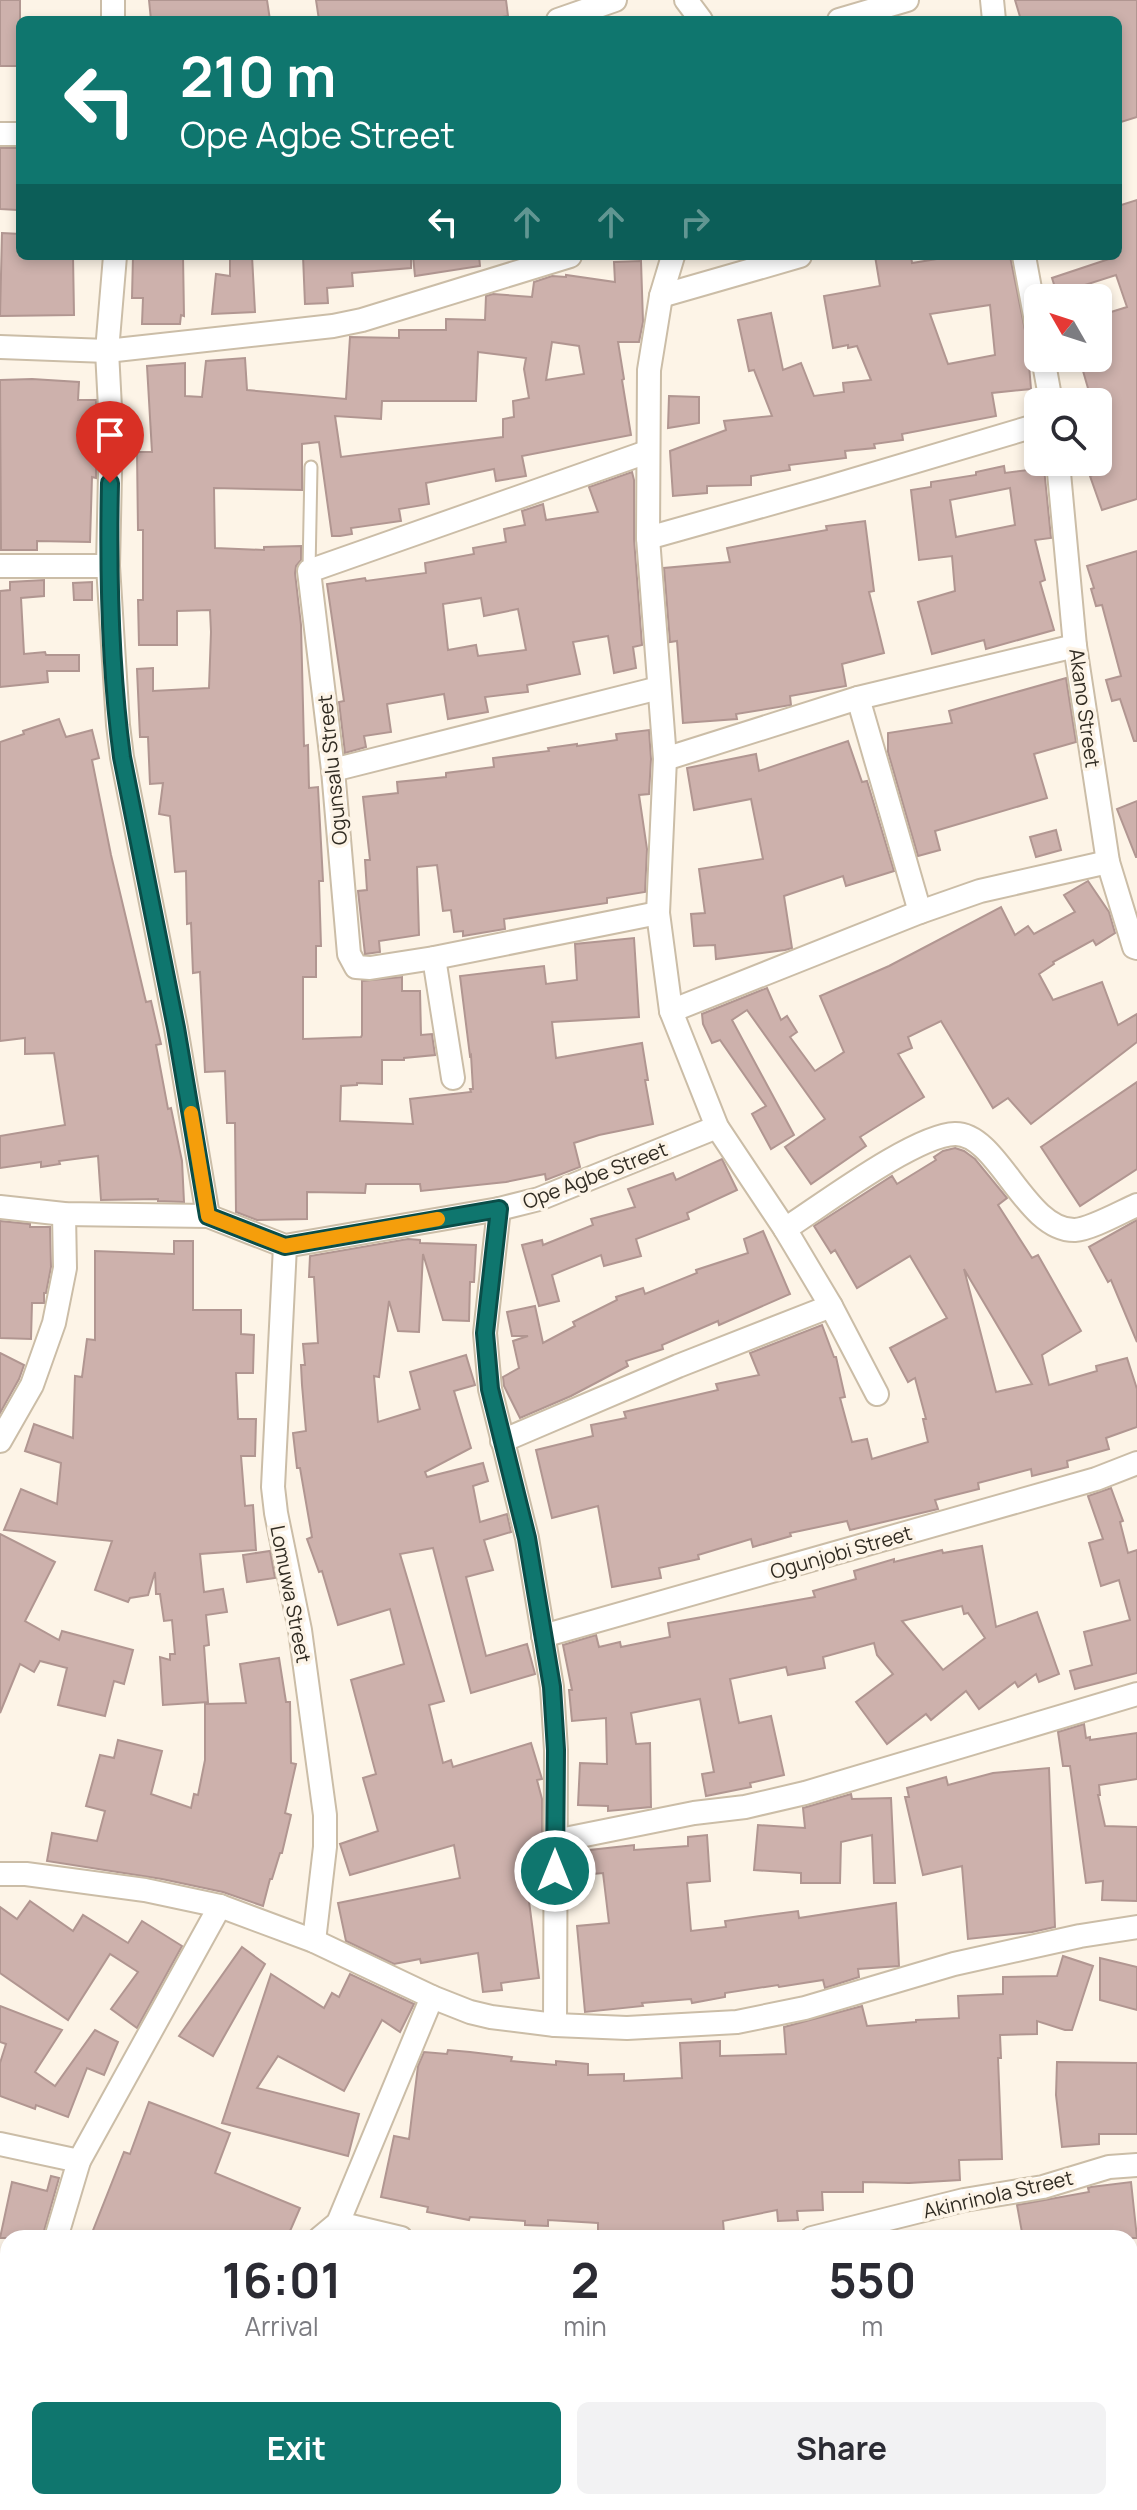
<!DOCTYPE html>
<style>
body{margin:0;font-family:Manrope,sans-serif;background:#f2f2f3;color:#2b2b33;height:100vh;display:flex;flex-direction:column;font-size:30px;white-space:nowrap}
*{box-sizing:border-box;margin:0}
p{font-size:26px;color:#7c7c81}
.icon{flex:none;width:44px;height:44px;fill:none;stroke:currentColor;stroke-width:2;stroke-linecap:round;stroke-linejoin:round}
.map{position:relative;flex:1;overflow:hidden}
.sheet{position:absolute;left:0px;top:2230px;width:1138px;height:280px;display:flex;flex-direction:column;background:#fff;border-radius:24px 24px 0 0;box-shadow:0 4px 12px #0003}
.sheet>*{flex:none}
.top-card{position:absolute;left:16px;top:16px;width:1106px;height:244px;border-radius:12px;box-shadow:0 4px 12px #0003;background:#0f766e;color:#fff;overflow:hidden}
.needle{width:52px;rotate:309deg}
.fabs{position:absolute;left:1024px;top:284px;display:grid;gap:16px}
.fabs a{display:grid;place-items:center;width:88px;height:88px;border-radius:12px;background:#fff;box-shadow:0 4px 12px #0003;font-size:40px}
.pin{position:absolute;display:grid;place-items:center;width:68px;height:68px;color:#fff;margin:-82px -34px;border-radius:50% 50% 50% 0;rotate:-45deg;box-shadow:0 0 8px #0007}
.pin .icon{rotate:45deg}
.me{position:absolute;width:88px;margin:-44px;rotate:0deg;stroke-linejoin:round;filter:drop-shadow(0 0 6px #0008)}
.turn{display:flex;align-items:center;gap:28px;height:168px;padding:0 32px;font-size:36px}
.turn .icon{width:104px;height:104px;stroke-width:2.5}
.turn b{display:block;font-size:56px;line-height:68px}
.lanes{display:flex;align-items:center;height:76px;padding:0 32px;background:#0003;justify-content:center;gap:40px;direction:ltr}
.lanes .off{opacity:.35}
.eta{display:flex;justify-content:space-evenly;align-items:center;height:136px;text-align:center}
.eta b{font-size:48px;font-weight:700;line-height:56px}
.cta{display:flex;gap:16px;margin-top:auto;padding:16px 32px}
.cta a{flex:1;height:92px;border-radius:12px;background:#0f766e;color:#fff;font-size:32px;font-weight:700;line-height:92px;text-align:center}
.cta a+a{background:#f2f2f3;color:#2b2b33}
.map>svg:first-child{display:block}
.building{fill:#cdb1ac;stroke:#b19691;stroke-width:2;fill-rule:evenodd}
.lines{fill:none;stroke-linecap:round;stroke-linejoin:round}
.service-casing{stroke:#cbbda7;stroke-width:15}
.minor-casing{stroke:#cbbda7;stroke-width:26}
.service{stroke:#fff;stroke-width:11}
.minor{stroke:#fff;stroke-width:22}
.route-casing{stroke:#0a4d48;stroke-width:20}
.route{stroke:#0f766e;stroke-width:14}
.slow{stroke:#f59e0b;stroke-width:14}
.labels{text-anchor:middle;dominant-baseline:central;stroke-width:7;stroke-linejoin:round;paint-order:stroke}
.street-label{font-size:20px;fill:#312c23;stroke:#fdf4e7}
</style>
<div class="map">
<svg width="1137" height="2510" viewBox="0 0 1137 2510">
<rect width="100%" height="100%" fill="#fdf4e7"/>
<g class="building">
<rect x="0" y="0" width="20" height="66"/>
<polygon points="149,0 267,0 270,20 151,20"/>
<polygon points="316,0 506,0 508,16 485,20 319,20"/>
<polygon points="1015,0 1137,0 1137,117 1118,123 1118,20 1021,20"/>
<polygon points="0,148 20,148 17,210 0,209"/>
<polygon points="1137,200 1137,499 1102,510 1090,476 1098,473 1098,402 1092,402 1083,371 1098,366 1098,316 1127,307 1116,275 1057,294 1052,278 1118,256 1118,206"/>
<polygon points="2,233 20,234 20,256 73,256 74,315 0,316"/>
<polygon points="133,256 183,256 184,316 181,315 180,324 142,324 143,298 132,298"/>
<polygon points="230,256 252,256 255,312 212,314 216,274 230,276"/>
<polygon points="303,256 411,256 411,268 352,273 353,286 327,288 328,303 305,304"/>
<polygon points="413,256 479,256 480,266 415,276"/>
<path d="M875,256H911L912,263L955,256H1010L1027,340L1031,389L992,393L996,416L902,434L903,440L874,444L875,448L845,451L846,458L789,465L790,470L751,476V485L707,486V493L673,496L670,451L726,430L724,421L772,416L754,370L749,371L738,320L771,313L783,370L801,363L814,396L844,392L843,383L871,380L857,346L848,348V345L833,348L824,296L880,286ZM990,305L995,355L948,364L930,314Z"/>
<path d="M641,261L643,322L639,342H618L624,379L622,380L631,435L522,456L526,476L496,481L494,469L426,483L429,504L399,509L401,521L351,528L352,534L340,536H332L319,442L302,444V490L214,488L215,548L264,550V547L301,546V560L296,566L295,573L301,625L304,746L308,745L309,788L318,787L323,881H319L321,946H316V977H303V1039L361,1037L362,1035V981L402,977V991H420L421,1035L432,1034L435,1055L404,1058V1060H382V1084L357,1083V1085L341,1086L340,1121L413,1124L410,1099L471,1092L470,1089H473L471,1055L470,1056L460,976L544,966L546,984L577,980L575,944L634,938L639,1017L552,1022L556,1058L642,1043L648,1080H645L653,1124L599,1135L574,1143L580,1167L546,1180L545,1174L506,1182L421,1191L420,1184H366L365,1193L307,1192V1219L257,1220L236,1212L235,1123H227L225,1071L205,1072L200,972L193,973L191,923L187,924L186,871L175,872L170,816L159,814L163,783L150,784L148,737H140L137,669L153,668V691L209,688L211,632L210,610L177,611V645H139L138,600H143V530H138L137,452H152L147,366L185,363V396L202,397L206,361L245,358L247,390L346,399L350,337L399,338V330H446V319L485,320L486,296L493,294L532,297L534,282L552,276L566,277V275L615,282L614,262ZM552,342L579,346L584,374L546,380ZM478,352L526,358L524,369L529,398L513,401L514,417L503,419V437L341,457L335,416L381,419L382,401H476Z"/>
<polygon points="32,379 79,382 78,400 96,400 96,478 92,477 90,542 37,541 37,550 1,550 0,380"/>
<polygon points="669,396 699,397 699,423 668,428"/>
<path d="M1004,466L1005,473L1044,468L1051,538L1035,540L1045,580L1040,582L1054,630L986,649L984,640L932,654L918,602L955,591L952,556L919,560L911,490L931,487V482L976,475V472ZM1010,488L1015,525L956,537L950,500Z"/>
<path d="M632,472L634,480V539L642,645L633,647L636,668L614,673L608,636L573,642L580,674L527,685L528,692L485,697L488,712L448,719L444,694L387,704L391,732L364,736L366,747L345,753L339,702L344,701L327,584L365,578L366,581L426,573L425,563L474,554L473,548L506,542L504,529L525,525L522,511L543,504L546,520L598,512L589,487ZM481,598L484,616L518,609L526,650L478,656L476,645L448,650L443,604Z"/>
<polygon points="865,521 874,591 869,592 884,653 842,664 846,686 790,696 791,705 736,714 737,719 683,723 677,641 670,642 664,568 730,562 727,548 827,530 826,526"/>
<polygon points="1137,551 1137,741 1134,741 1120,699 1112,701 1106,680 1121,676 1102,605 1096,606 1091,589 1094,588 1087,566"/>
<polygon points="44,580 44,596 21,598 24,654 45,652 46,655 79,655 79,671 47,671 48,682 0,687 0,591 10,590 10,582"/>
<polygon points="92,582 92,600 74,600 73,583"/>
<polygon points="1066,678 1076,742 1034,754 1047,798 935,831 940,850 918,856 888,752 888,733 952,723 949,711"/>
<polygon points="59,719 66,737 92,730 99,758 92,760 111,855 146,1002 151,1001 161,1044 156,1045 168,1109 171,1108 182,1161 184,1202 158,1201 158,1199 101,1200 98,1156 59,1161 60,1164 41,1167 41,1162 0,1168 0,1136 65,1125 54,1053 25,1054 25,1038 0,1041 0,742 24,734 23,731"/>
<polygon points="649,730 651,759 649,794 639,795 647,849 645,892 607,898 607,903 504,919 505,929 463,936 463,931 454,932 451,910 443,911 437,865 417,867 419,935 379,941 380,952 365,954 358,891 367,890 365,860 370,860 363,797 398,793 397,782 446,777 446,773 494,767 493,758 549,751 548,748 577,744 577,746 617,740 616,734"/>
<polygon points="848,741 862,782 867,781 894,871 846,886 843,876 784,896 792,948 785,950 716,959 715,945 694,946 691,914 705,913 699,869 763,859 751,799 694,810 687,768 756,754 759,771"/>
<polygon points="1137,801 1137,857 1136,857 1117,809"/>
<polygon points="1056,830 1061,850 1036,857 1030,837"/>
<polygon points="1088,881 1109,912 1115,933 1096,945 1093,940 1053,962 1054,964 1039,974 1053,1000 1102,982 1118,1025 1137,1014 1137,1042 1031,1124 1008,1098 993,1108 941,1021 908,1037 912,1048 898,1054 924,1097 860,1137 866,1146 811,1184 785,1147 825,1119 747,1010 732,1020 794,1135 771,1149 752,1114 766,1106 720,1040 712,1043 703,1024 702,1014 767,988 781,1020 787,1016 797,1032 790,1037 815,1071 844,1052 820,996 889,966 1001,907 1015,935 1028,926 1034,934 1075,912 1064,895"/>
<polygon points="1137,1082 1137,1169 1080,1206 1041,1147"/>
<path d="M955,1148L964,1151L975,1159L1007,1198L998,1205L1032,1258L1038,1255L1081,1331L1042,1355L1049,1385L1097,1371L1096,1366L1127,1358L1137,1389V1427L1106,1438L1109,1449L1067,1461L1068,1467L1032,1476L1031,1469L978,1483L979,1489L935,1500L938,1509L850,1530L847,1521L790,1533L791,1536L753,1547L751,1539L698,1555L699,1559L659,1568L661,1578L612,1587L598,1506L552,1518L536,1450L593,1436L591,1425L626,1418L624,1412L718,1390L716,1384L759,1375L750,1353L822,1325L834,1357H836L845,1397L840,1398L852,1442L867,1439L872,1459L928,1442L923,1419H926L915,1378L908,1382L890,1348L947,1318L910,1256L857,1288L835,1250L831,1253L814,1226L892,1176L897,1184L936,1160L934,1157L943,1151ZM964,1269L1032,1384L996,1392Z"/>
<polygon points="722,1159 737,1190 687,1213 689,1219 636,1239 641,1256 604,1266 601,1255 552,1275 559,1301 539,1306 522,1245 542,1240 543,1245 593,1225 591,1219 635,1207 628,1189 673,1173 676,1180"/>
<polygon points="1137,1220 1137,1342 1111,1280 1108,1282 1089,1247"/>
<polygon points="0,1221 30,1224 30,1227 50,1227 51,1267 46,1293 44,1293 44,1303 32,1303 31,1339 0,1338"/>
<polygon points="763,1231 790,1294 719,1325 718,1321 662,1345 663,1349 626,1361 628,1366 571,1396 520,1418 504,1386 503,1377 519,1368 513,1341 528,1336 512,1336 507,1312 535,1306 543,1343 575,1326 573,1322 617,1300 616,1297 643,1288 645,1294 697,1273 696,1270 748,1253 744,1239"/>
<polygon points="408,1239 420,1240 420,1243 476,1245 474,1282 470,1282 469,1321 443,1320 423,1254 419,1332 398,1331 389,1301 379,1377 374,1376 378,1422 420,1409 410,1372 466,1355 475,1385 454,1391 471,1448 425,1472 427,1477 483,1463 488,1481 473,1486 480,1522 507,1514 511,1532 484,1540 493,1570 466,1577 486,1656 527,1644 535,1674 471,1693 433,1548 400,1554 444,1701 429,1705 443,1763 451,1760 453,1767 531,1743 542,1779 537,1780 542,1799 542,1846 539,1846 542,1885 527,1886 539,1978 501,1983 502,1990 483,1992 478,1953 421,1963 420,1959 394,1964 346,1941 338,1903 460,1878 454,1845 350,1875 340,1844 378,1831 363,1778 376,1774 351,1680 404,1664 390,1609 338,1625 322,1571 319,1572 307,1539 312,1537 300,1468 297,1468 293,1433 306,1431 302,1385 301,1365 305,1365 303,1344 318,1343 314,1277 309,1277 310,1256"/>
<polygon points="174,1241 193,1241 193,1310 241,1310 241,1334 254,1335 253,1373 236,1373 238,1419 256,1419 255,1456 241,1456 245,1506 253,1505 256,1550 200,1554 204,1592 223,1589 227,1612 206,1615 209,1645 204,1646 208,1702 163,1705 160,1657 170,1660 170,1654 175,1654 172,1620 164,1621 160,1594 156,1594 155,1572 148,1595 130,1598 128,1602 95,1590 112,1541 4,1530 21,1489 57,1504 61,1463 25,1451 34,1424 73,1438 75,1376 82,1377 87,1339 95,1340 95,1251 174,1254"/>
<polygon points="0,1353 24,1365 19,1379 0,1413"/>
<polygon points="1111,1488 1123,1521 1120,1522 1128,1553 1137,1550 1137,1673 1075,1689 1070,1671 1092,1665 1084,1632 1130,1620 1119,1580 1101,1586 1089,1543 1103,1539 1088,1496"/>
<polygon points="0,1534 55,1562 25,1621 59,1640 62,1631 133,1650 124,1684 114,1681 105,1716 58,1705 67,1668 40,1661 34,1672 20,1664 0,1713"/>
<path d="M982,1546L996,1627L1037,1612L1059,1674L1039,1682L1036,1674L1018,1687L1015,1682L979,1709L966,1691L931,1720L926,1714L887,1744L856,1702L893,1674L877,1655L874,1643L823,1657L825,1668L788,1675L786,1667L730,1679L739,1723L771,1716L784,1775L750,1783L751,1787L706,1796L702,1774L714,1772L700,1699L631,1713L636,1744L650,1743L651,1807L608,1811V1806L578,1805L580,1763L607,1764L606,1718L572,1721L569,1690H572L563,1645L596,1635L599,1647L620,1642L621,1647L670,1637L668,1623L815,1597L813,1591L856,1579L854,1571L894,1559V1562L942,1550L943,1553ZM962,1606L964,1614L968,1613L985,1638L943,1670L902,1621Z"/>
<polygon points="270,1551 275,1578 247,1582 243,1555"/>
<polygon points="279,1658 286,1702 290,1702 291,1763 296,1764 285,1813 291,1815 282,1853 280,1853 272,1879 270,1879 263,1906 223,1892 162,1879 47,1861 52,1833 97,1841 105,1811 86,1806 100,1755 114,1758 118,1740 162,1751 151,1794 191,1808 194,1794 198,1795 205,1760 205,1704 246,1703 240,1664"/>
<polygon points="1084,1724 1086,1738 1090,1737 1090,1740 1137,1733 1137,1779 1099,1785 1100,1795 1098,1795 1105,1826 1137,1827 1137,1901 1102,1900 1103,1881 1086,1883 1070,1766 1063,1766 1058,1732"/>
<polygon points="1049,1768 1055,1927 1032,1932 968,1939 962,1866 923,1875 905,1797 909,1797 907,1788 946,1777 948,1785 993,1773"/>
<polygon points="851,1794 852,1799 891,1798 895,1883 874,1883 872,1835 841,1842 840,1883 801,1883 801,1873 754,1870 758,1825 805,1828 803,1808"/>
<polygon points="707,1835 710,1881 687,1883 691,1931 726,1927 725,1921 760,1916 798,1911 799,1918 896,1903 899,1966 858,1969 859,1977 825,1988 823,1980 779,1987 778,1985 725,1993 725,1997 692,2003 691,1999 642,2003 643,2006 585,2012 577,1926 609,1923 603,1873 593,1874 590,1850 634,1845 634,1850 688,1846 688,1837"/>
<polygon points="30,1901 73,1931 83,1915 128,1943 142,1921 182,1946 137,2028 111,2009 138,1972 110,1954 68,2020 0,1973 0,1907 17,1919"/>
<polygon points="242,1947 265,1964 213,2056 179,2036"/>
<polygon points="1063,1956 1093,1966 1072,2030 1065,2030 1037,2021 1037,2034 1000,2035 1001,2058 998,2058 1002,2159 959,2160 960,2180 909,2183 863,2182 863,2192 822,2192 823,2210 797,2211 798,2220 778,2221 777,2210 723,2221 724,2233 684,2235 684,2238 598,2234 598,2223 548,2220 548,2226 525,2225 525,2221 470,2217 469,2220 427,2212 428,2207 381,2197 394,2136 409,2139 418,2066 424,2052 447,2054 448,2050 470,2052 512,2057 511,2061 556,2065 556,2061 588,2064 588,2075 624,2074 624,2081 682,2078 680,2043 720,2041 720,2056 786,2054 784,2027 862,2006 867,2026 916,2022 916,2020 959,2018 958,1996 1003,1994 1003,1977 1057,1976"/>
<polygon points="1100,1958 1137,1967 1137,2010 1100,2000"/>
<polygon points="271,1974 324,2008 332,1993 339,1997 350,1974 414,2004 400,2032 382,2020 344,2091 278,2056 257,2088 359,2114 348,2156 222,2123"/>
<polygon points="0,2006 62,2030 35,2072 55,2086 95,2030 118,2042 104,2075 87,2068 68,2117 36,2105 35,2109 0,2096 0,2063 6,2044 0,2042"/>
<polygon points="1057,2062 1137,2063 1137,2134 1099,2134 1099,2144 1062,2147 1056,2095"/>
<polygon points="149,2102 230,2133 215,2173 300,2208 287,2238 90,2238 124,2152 130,2154"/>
<polygon points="51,2176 59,2178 42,2238 0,2238 12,2182 47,2191"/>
<polygon points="1131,2182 1137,2238 1023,2238 1017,2205 1089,2192 1088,2188 1091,2187"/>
</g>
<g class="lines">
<g class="service-casing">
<polyline id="service" points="309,571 311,467"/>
</g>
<g class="minor-casing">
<g id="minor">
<polyline points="113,0 113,20"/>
<polyline points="686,0 701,20"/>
<polyline points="992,0 994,20"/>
<polyline points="558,20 615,0"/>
<polyline points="839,20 907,0"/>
<polyline points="0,134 20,134"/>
<polyline points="115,256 107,351 111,427 108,566 118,725 122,757 176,1028 208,1216"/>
<path d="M673,256L661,296L649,370L648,538L665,759L658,913L671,1011L717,1127L785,1229C821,1206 915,1135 955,1134C998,1133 1025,1231 1075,1230C1091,1229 1121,1212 1137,1205"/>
<polyline points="1024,256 1038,332"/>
<polyline points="661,296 800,256"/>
<polyline points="0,347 107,351 333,326 362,320 570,256"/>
<polyline points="1043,358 1051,402"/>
<polyline points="647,452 309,571 333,770 349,954 356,967 370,968 434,958 658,913"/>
<polyline points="1058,462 1075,646 1108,862 1134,947 1137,948"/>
<polyline points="648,538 826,488 1038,425"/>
<polyline points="0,566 108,566"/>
<polyline points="858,698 920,912"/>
<polyline points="665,759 858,698 1075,646"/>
<polyline points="333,770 659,688"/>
<polyline points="434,958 453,1078"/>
<polyline points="671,1011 920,912 980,891 1108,862"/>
<polyline points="0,1207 64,1214 208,1216 285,1246 499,1209 539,1199 717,1127"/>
<polyline points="499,1209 485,1333 490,1389 527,1538 552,1687 556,1750 555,2025"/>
<polyline points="785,1229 831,1306 877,1394"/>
<polyline points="285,1246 273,1487 276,1513 300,1630 325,1815 325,1847 314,1941"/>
<polyline points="0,1441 32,1385 54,1323 65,1268 64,1214"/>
<polyline points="502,1441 678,1366 831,1306"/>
<polyline points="543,1636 1096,1479 1137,1463"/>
<polyline points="555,1841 694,1813 745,1807 805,1793 1137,1694"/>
<polyline points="0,1874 26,1874 145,1890 220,1906 314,1941 432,1997 470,2012 491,2017 555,2025 627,2028 737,2022 805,2008 954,1964 1080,1936 1137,1927"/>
<polyline points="0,2144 79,2161"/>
<polyline points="338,2223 401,2238"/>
<polyline points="56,2238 79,2161 220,1906"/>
<polyline points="320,2238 338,2223 432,1997"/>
<polyline points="812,2238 964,2200 1043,2187 1109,2167 1137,2165"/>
<polyline points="1130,2384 1137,2382"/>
<polyline points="0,2421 8,2424"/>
<polyline points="911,2502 920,2510"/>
<polyline points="213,2510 216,2502"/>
<polyline points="449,2510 451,2502"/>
<polyline points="705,2510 706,2502"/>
</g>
</g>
<use href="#service" class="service"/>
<use href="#minor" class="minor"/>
</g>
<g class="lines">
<g class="route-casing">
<path id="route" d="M110,483C108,574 110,667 122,757L176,1028L208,1216L285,1246L499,1209L485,1333L490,1389L527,1538L552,1687L556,1750L555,1871"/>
</g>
<use href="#route" class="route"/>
<polyline class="slow" points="191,1113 208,1216 285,1246 438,1219"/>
</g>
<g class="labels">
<g class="street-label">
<text transform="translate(1085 708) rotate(82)">Akano Street</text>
<text transform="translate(332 770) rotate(-96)">Ogunsalu Street</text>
<text transform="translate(595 1175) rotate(-21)">Ope Agbe Street</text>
<text transform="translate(841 1552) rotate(-16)">Ogunjobi Street</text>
<text transform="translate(291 1594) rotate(79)">Lomuwa Street</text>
<text transform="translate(998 2194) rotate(-13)">Akinrinola Street</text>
</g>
</g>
</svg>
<div class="fabs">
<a><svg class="needle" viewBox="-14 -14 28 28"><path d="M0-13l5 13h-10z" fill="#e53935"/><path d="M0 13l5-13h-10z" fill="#7c7c81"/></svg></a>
<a><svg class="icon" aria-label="search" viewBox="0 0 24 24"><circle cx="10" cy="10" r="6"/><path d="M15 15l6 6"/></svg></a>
</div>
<div class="pin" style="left:110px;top:483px;background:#d93025"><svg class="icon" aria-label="arrive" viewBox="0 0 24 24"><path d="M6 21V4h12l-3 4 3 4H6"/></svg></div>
<svg class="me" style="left:555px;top:1871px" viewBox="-20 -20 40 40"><circle r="17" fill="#0f766e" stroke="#fff" stroke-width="3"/><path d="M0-11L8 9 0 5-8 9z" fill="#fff"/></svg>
<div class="top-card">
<div class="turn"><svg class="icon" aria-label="left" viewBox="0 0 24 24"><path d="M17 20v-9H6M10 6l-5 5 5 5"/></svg><div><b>210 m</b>Ope Agbe Street</div></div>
<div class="lanes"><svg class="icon" aria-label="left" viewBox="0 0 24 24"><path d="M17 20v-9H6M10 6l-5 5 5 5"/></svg><svg class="icon off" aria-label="ahead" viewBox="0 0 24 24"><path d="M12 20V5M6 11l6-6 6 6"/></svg><svg class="icon off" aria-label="ahead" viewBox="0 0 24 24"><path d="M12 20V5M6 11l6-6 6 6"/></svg><svg class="icon off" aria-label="right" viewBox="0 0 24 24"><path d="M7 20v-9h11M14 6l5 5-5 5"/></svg></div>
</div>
<section class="sheet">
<div class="eta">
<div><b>16:01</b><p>Arrival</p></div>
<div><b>2</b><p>min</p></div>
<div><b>550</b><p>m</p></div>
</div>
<div class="cta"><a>Exit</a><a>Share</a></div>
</section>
</div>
